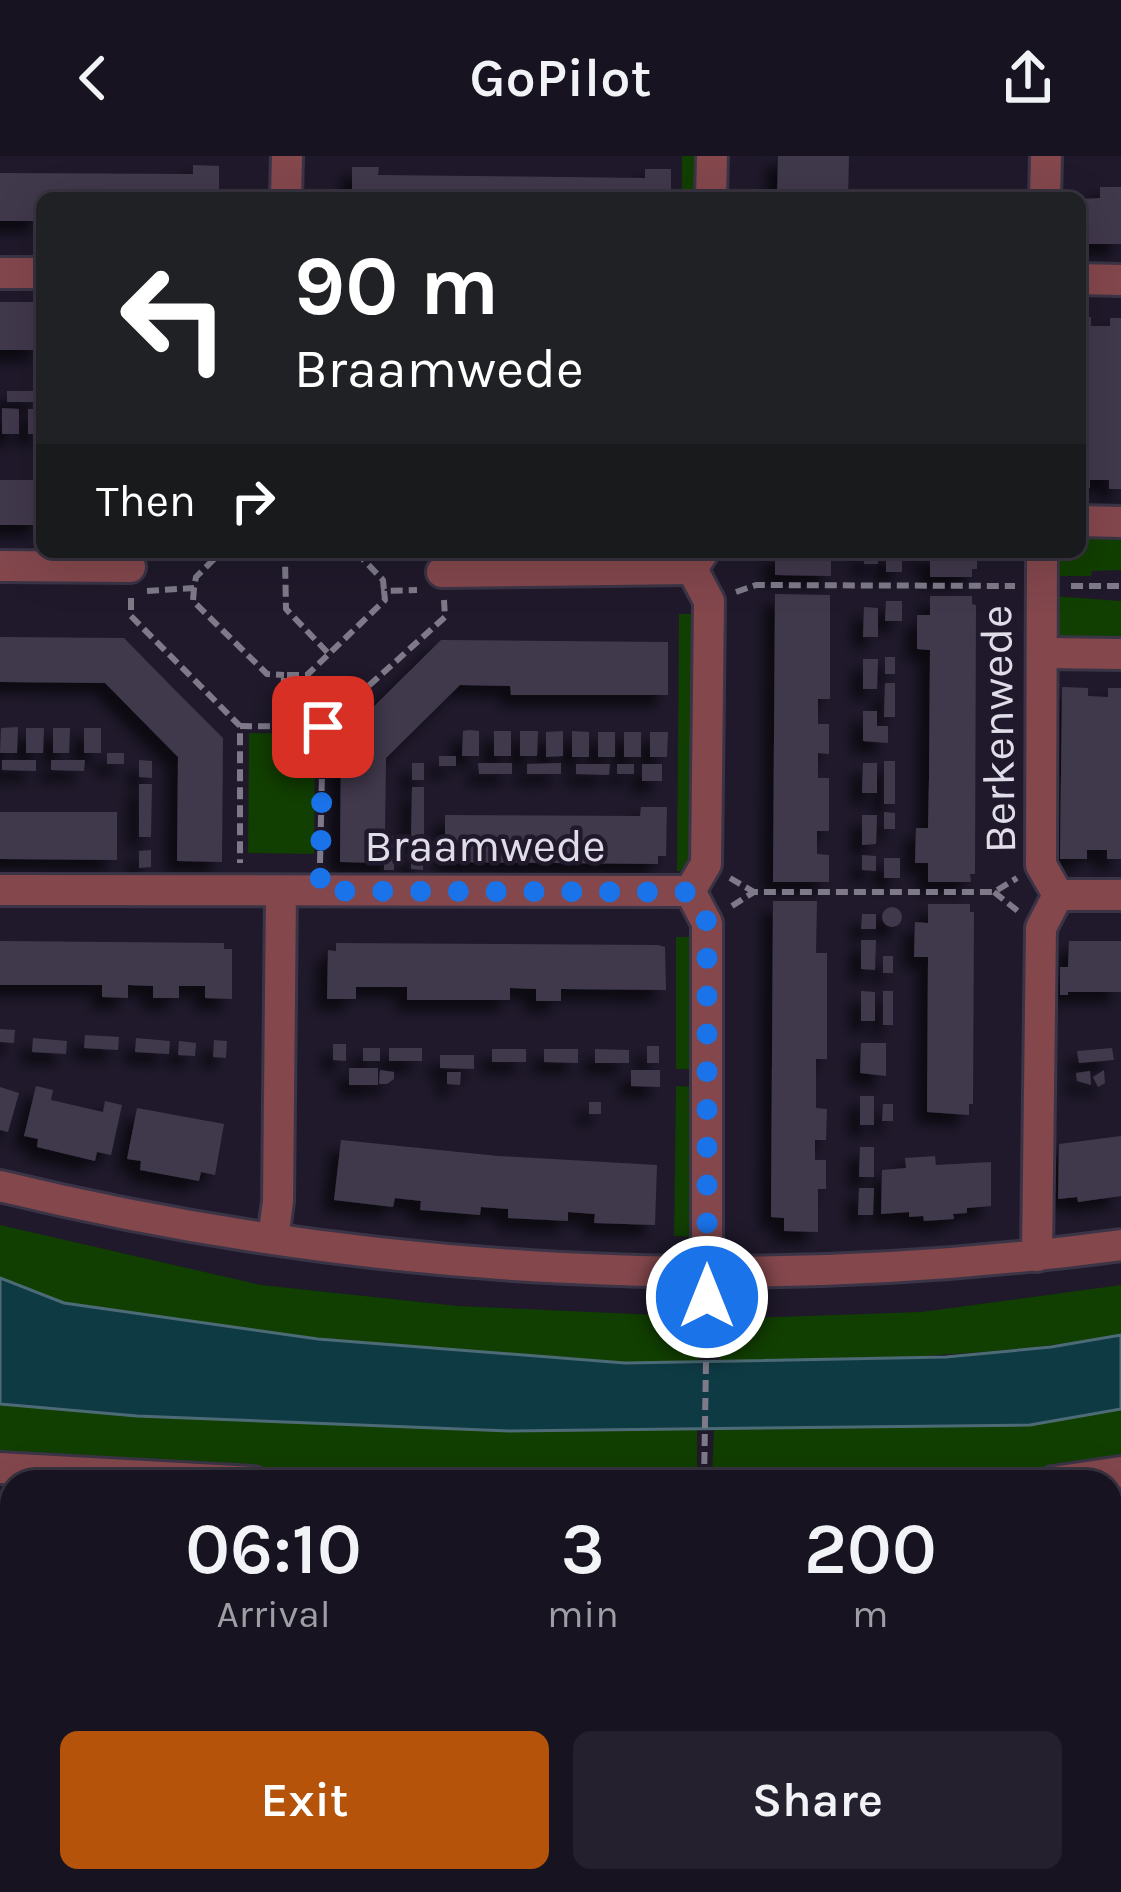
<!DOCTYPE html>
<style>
body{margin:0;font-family:Karla,sans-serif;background:#24202d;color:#f1f3f6;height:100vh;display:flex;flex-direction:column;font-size:45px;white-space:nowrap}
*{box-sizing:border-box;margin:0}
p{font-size:39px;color:#9e9ea5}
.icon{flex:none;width:66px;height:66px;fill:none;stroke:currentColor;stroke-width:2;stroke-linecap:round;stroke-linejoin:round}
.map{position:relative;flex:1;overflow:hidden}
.side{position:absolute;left:0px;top:1314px;width:1122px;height:423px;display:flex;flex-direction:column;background:#171320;border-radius:36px 36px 0 0;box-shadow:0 12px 48px #0002,0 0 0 3px #36323e}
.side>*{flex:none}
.hud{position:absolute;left:36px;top:36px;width:1050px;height:366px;border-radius:18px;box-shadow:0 12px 48px #0002,0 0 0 3px #36323e;background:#202124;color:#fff;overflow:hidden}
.pin{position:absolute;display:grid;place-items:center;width:102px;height:102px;color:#fff;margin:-51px;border-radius:24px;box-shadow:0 6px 18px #0006}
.me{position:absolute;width:132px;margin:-66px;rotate:0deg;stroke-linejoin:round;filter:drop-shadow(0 0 9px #0008)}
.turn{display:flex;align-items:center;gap:42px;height:252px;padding:0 60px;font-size:54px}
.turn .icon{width:156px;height:156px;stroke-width:2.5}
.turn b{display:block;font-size:84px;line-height:102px}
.then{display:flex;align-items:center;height:114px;padding:0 60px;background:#0003;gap:24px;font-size:45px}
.eta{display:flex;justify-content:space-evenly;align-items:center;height:204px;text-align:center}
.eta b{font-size:72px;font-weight:600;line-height:84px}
.button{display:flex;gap:24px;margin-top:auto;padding:24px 60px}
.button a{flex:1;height:138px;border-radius:18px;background:#b45309;color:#fff;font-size:48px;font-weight:600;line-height:138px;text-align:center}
.button a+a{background:#24202d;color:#f1f3f6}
header{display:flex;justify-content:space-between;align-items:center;height:156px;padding:0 60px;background:#171320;font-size:54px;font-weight:600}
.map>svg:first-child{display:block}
.green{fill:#113e01}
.water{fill:#0e3a44;stroke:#4d6b76;stroke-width:3}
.building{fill:#3f394c;filter:url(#shadow)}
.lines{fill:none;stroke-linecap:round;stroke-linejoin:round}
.street-casing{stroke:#3a3446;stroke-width:36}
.path{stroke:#7f7a89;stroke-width:6;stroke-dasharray:12 6;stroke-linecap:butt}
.street{stroke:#83474c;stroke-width:30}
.route{stroke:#1a73e8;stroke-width:21;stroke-dasharray:0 37.8}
.labels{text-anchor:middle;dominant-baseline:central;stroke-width:9;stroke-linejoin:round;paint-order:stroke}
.street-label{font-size:45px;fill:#e0dde9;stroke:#1f192b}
</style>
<header><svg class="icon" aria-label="back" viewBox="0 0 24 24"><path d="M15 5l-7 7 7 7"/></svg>GoPilot<svg class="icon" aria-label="share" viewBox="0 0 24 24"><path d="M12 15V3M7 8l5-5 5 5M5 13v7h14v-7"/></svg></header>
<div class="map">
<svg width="1121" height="1736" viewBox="0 0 1121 1736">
<defs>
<filter id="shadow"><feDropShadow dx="-11" dy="11" stdDeviation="6" flood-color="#0009"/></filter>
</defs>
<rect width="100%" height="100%" fill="#1f192b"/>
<g class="green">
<rect x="682" y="0" width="21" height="42"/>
<polygon points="1080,378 1121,379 1121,414 1092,415 1091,420 1052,420 1052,396 1080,396"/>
<polygon points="1052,440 1121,445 1121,485 1065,483 1059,480"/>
<polygon points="679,458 700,458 698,701 690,715 677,715"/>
<polygon points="249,577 315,578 314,698 248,697"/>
<polygon points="676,781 698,781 697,913 676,913"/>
<polygon points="676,930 697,931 695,1081 674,1080"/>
<polygon points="0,1069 261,1129 458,1150 701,1161 698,1207 625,1207 318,1183 64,1147 0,1122"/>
<path d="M1121,1129V1179C987,1202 854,1203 719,1207L721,1163L921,1156Z"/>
<path d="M0,1248C232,1269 464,1275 697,1274V1320L695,1326H440L225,1318L0,1303Z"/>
<path d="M1121,1253V1307C985,1325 851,1326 714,1326L712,1321L714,1273L1030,1269Z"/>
<rect x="1000" y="1725" width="51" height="11"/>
</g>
<polygon class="water" points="0,1122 64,1147 318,1183 625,1207 946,1201 1051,1191 1121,1179 1121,1253 1030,1269 509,1275 137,1260 0,1248"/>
<g class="building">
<polygon points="778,0 849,0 848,42 777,42"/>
<polygon points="193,9 219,10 219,42 42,42 42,65 0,65 0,17 193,18"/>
<polygon points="352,11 379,11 378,19 645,22 645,13 671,13 671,42 352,42"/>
<polygon points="1100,31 1121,31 1121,88 1080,88 1080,43 1100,42"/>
<rect x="0" y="146" width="42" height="48"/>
<polygon points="1080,161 1091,161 1091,170 1110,170 1110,162 1121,162 1121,333 1109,333 1109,324 1090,324 1090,332 1080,332"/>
<rect x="7" y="235" width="33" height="11"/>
<polygon points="2,252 19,253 19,278 2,278"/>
<rect x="28" y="253" width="14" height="25"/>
<rect x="0" y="324" width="42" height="45"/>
<polygon points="775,396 831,396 831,420 775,419"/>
<rect x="864" y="396" width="14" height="12"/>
<rect x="886" y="396" width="16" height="20"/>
<polygon points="917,396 977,396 977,413 972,413 972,421 930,421 930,402 917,402"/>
<polygon points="775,438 830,439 830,543 818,543 818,568 829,568 829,598 818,597 818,622 829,622 829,675 817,675 817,698 829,699 829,726 773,726"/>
<polygon points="930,440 972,440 972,448 976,449 975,718 970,718 971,726 928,726 928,707 915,707 916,672 928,672 929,622 930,494 917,493 917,459 930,459"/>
<polygon points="886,445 902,445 902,465 885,465"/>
<polygon points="864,451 878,452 878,481 863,481"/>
<polygon points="0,481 124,482 173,532 223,582 222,706 177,705 178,601 105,527 0,526"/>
<polygon points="441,484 668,486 668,539 511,539 510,530 460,529 386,602 385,679 394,680 394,714 384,714 384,707 340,706 341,583"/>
<rect x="885" y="501" width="10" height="17"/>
<polygon points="863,503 878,503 877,533 863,533"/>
<polygon points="885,527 895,527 895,561 884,561"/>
<polygon points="1062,531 1088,532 1088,540 1108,541 1108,532 1121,532 1121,703 1107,703 1107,694 1087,694 1087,703 1060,703"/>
<polygon points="863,555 877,555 877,570 888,570 888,587 863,585"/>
<polygon points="18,571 17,597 0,597 1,572"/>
<polygon points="26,572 44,572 43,597 26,597"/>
<polygon points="53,572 70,572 69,597 53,597"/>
<rect x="84" y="572" width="17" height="25"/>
<polygon points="469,574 479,575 479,600 462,600 463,575"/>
<rect x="494" y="575" width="17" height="25"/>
<polygon points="520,575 538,575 537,600 520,600"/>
<polygon points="563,575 563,600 546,601 546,576"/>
<polygon points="572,575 589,576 589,601 572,601"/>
<rect x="598" y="576" width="17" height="25"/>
<rect x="624" y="576" width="17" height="25"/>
<polygon points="650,576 668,576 667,601 650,601"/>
<rect x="107" y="597" width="17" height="11"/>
<rect x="439" y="600" width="17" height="10"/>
<polygon points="2,604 36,604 36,615 2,614"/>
<polygon points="51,604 85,604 84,615 51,614"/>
<polygon points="139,604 152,605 152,622 139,621"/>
<rect x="884" y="605" width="11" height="43"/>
<rect x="412" y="607" width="12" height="17"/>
<polygon points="478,607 512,607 512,618 479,618"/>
<polygon points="561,607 561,618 527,618 527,608"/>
<polygon points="863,607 877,607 877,637 862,637"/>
<polygon points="576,608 610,608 609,619 576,618"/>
<rect x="617" y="608" width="17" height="10"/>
<rect x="642" y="608" width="20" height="17"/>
<polygon points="139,628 152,628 151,681 139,681"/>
<polygon points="412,631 424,631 424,683 411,683"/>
<polygon points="641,651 667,651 666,700 658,700 658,708 445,706 445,659 640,660"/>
<polygon points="0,656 117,656 117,704 0,703"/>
<polygon points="884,656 895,657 895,673 884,673"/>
<polygon points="862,659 877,659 876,688 862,689"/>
<polygon points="151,694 151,711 139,712 139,695"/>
<polygon points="411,696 423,697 423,714 411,713"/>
<polygon points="862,699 876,700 876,715 862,714"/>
<rect x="884" y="702" width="16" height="20"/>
<polygon points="773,745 817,745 816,797 827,797 827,903 816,903 816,952 827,953 826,984 815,984 815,1004 826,1004 826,1033 818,1033 818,1076 784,1075 784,1062 771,1061"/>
<polygon points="928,748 970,748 970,756 974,756 973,948 969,948 969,959 927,956 928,801 914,801 915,766 928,767"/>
<circle cx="892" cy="761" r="10"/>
<polygon points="862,758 876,758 876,773 861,773"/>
<polygon points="861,784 876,784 875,814 861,813"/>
<polygon points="0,785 224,787 224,793 232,793 232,843 205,842 205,830 179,830 179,842 153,842 153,830 128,829 128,842 102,841 102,829 0,829"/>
<polygon points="1069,785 1121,785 1121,836 1068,836 1068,839 1060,839 1060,811 1068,811"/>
<polygon points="336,787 658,789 665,791 666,834 561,833 561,845 536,845 536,833 510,832 510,844 407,844 407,831 356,831 356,843 327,843 328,794 336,795"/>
<rect x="883" y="800" width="10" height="17"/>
<polygon points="861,835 875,836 875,865 861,865"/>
<rect x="883" y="835" width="10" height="34"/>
<polygon points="0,873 15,874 14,887 0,886"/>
<polygon points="85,879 119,881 118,894 84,892"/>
<polygon points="33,882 67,885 66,898 32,896"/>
<polygon points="136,882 170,885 169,898 135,896"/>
<polygon points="214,884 227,885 226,902 213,901"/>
<polygon points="179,885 196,887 195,900 178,899"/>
<polygon points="861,887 886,887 886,920 860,917"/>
<polygon points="333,888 346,888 346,905 333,904"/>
<rect x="647" y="890" width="12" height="17"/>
<rect x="363" y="892" width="17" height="13"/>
<rect x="389" y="892" width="33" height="13"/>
<polygon points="1112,892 1114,904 1079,907 1077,895"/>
<rect x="492" y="893" width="34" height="13"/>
<polygon points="544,893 578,893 578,907 544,906"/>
<polygon points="595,893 629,894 629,907 595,907"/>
<polygon points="440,899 474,899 474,913 440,912"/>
<rect x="349" y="912" width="29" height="17"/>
<polygon points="380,914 394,916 394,923 387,928 379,928"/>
<polygon points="631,914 660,914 660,931 631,930"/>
<polygon points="1104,914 1105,927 1098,931 1093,921"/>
<polygon points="1090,915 1091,929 1077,925 1076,917"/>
<polygon points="447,916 461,916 460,929 447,928"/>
<polygon points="36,930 53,934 51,944 103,956 105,945 122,949 111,999 97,996 95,1005 37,991 38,983 24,980"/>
<polygon points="0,931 19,937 8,976 0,974"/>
<rect x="860" y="940" width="14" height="29"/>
<rect x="589" y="946" width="12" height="12"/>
<polygon points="883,948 893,948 893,965 882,965"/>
<polygon points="137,952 224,968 215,1019 201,1016 199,1025 140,1014 141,1005 127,1003"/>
<polygon points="1121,980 1121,1040 1078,1046 1077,1041 1058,1043 1059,988"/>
<polygon points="341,984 498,1000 657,1009 655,1069 594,1067 595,1058 568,1056 568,1065 508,1062 508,1053 481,1051 480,1059 420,1054 421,1045 395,1042 393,1051 334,1044"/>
<polygon points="860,991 874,991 874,1021 859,1021"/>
<polygon points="935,1000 936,1009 991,1006 991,1050 967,1052 967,1057 953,1058 954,1063 924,1065 923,1060 909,1061 909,1056 881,1058 882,1014 906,1012 905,1002"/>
<polygon points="859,1032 874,1032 873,1059 858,1059"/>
<polygon points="1116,1360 1117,1365 1121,1365 1121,1424 1110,1425 1110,1361"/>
<polygon points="1110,1525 1121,1525 1121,1575 1110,1572"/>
<polygon points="0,1559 12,1559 12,1603 0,1602"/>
<polygon points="1110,1654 1121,1654 1121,1736 1108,1736"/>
<rect x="0" y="1681" width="12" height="44"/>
<rect x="94" y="1725" width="29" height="6"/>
<rect x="132" y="1725" width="15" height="11"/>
<rect x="191" y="1725" width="44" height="11"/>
<rect x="313" y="1725" width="44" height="11"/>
<rect x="401" y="1725" width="15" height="11"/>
<rect x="425" y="1725" width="29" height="8"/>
<polygon points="633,1725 661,1725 661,1735 632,1735"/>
<rect x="766" y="1725" width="44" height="11"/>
<polygon points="858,1725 873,1725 873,1736 859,1736"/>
<polygon points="925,1725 974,1725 977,1736 926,1736"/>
</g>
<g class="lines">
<g class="street-casing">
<g id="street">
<polyline points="286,42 287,0"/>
<polyline points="711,42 712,0"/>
<polyline points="1045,42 1046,0"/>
<polyline points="0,117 42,117"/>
<polyline points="1080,123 1121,124"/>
<polyline points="1080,365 1121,366"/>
<polyline points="703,396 692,413 709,445 706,708 690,735 707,767 707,1117"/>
<polyline points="0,410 130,411"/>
<polyline points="442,416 692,413"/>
<polyline points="1044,497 1121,498"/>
<polyline points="0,734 690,735"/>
<polyline points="1058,739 1121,739"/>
<path d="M0,1030C366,1119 748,1139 1121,1089"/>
<polyline points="273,1083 278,1045 281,736"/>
<polyline points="1037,1100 1041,772 1058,739 1041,709 1042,396"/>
<polyline points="0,1312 253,1326"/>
<polyline points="1053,1326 1121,1316"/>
<polyline points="1110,1624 1121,1624"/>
<polyline points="0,1628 12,1628"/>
<polyline points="698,1736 698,1725"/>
</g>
</g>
<g class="path">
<polyline points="278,396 285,402 286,453 329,498"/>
<polyline points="356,396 383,424 384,435"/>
<polyline points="1071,430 1121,430"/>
<polyline points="194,432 193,445 267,518 284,519"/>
<polyline points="147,435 194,432 196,421 221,396"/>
<polyline points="736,436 756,429 1015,430"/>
<polyline points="131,442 131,460 240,570 240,707"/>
<polyline points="240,570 323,571"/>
<polyline points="283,570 284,519 307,519 385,444 384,435 417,434"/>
<polyline points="320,707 323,571 445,461 444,444"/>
<polyline points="730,722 754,736"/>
<polyline points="994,736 1019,756"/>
<polyline points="732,750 754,736 994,736 1017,722"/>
<polyline points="704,1326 707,1145"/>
<polyline points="993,1725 993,1736"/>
<polyline points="247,1736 247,1725"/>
<polyline points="302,1736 302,1725"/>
<polyline points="1057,1736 1057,1725"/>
</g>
<use href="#street" class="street"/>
</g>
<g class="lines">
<polyline class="route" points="323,571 320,735 690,736 707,766 707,1141"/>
</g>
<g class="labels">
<g class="street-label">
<text transform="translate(998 573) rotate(-91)">Berkenwede</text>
<text x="485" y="690">Braamwede</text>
</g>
</g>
</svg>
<div class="pin" style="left:323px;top:571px;background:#d93025"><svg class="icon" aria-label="arrive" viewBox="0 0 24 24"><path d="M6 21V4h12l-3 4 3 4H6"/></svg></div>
<svg class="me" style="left:707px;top:1141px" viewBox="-20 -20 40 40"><circle r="17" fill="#1a73e8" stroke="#fff" stroke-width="3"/><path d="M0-11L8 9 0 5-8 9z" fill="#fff"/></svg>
<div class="hud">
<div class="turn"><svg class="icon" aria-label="left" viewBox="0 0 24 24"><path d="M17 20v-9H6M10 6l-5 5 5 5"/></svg><div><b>90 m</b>Braamwede</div></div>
<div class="then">Then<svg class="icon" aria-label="right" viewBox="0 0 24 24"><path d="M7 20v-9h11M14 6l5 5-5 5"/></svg></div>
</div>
<section class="side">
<div class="eta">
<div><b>06:10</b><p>Arrival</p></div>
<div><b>3</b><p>min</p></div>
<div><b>200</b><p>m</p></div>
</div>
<div class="button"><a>Exit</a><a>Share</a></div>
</section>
</div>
